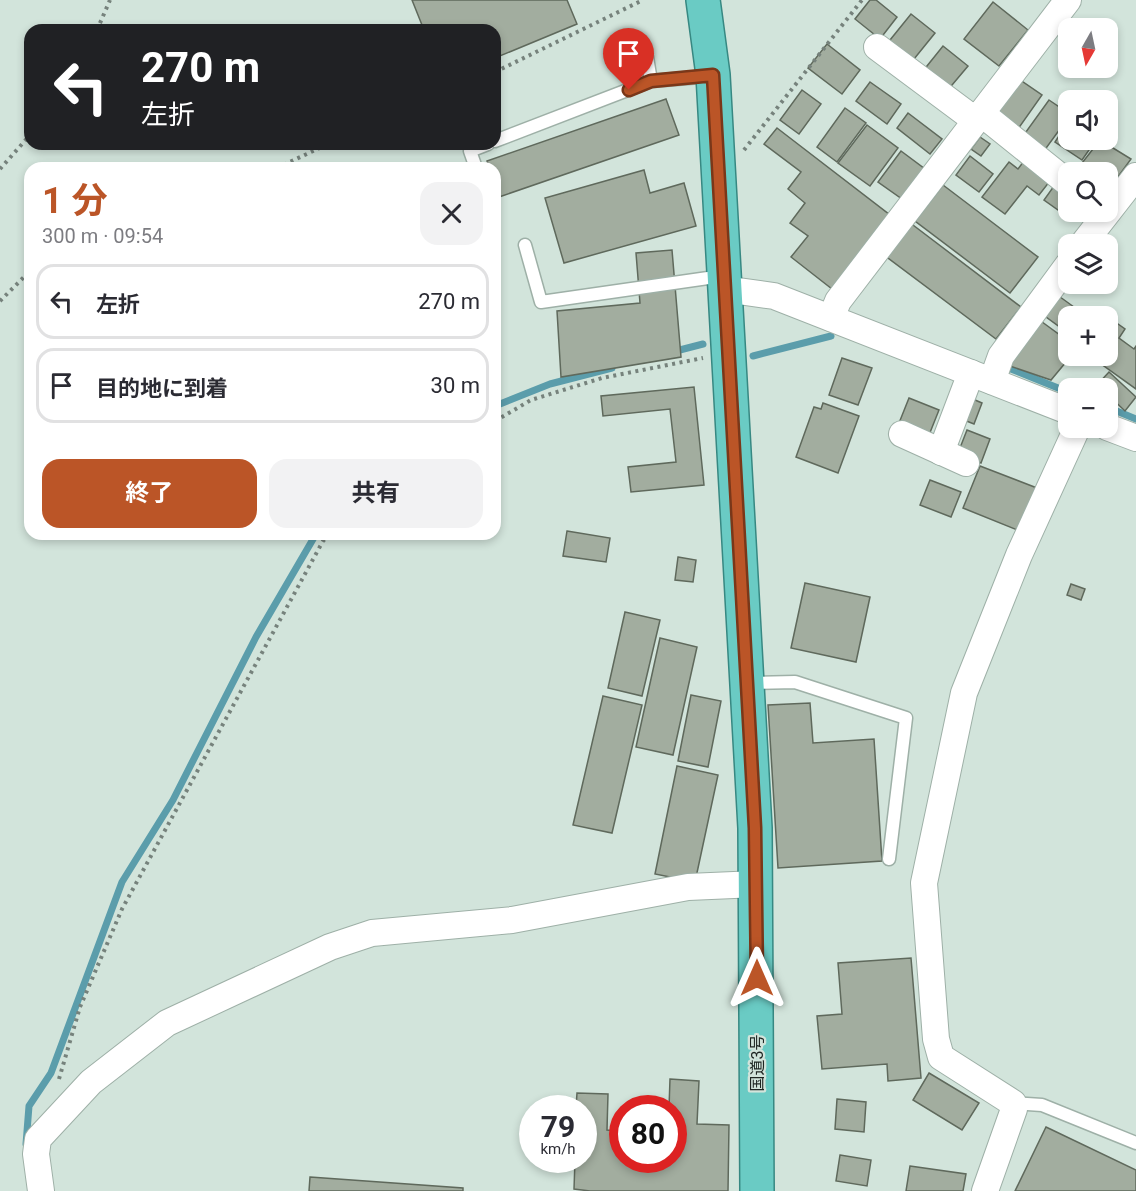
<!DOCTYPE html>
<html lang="ja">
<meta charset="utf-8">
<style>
body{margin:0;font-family:Roboto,"Noto Sans JP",sans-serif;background:#f2f2f3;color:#2b2b33;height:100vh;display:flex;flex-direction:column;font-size:22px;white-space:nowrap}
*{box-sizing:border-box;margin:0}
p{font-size:20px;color:#7c7c81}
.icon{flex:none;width:33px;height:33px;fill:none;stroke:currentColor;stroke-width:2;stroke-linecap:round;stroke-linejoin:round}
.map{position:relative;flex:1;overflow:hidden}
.details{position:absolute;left:24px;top:162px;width:477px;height:378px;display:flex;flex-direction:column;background:#fff;border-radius:18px;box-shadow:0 3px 9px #0003}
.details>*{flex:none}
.top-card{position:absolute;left:24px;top:24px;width:477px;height:126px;border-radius:18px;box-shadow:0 3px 9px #0003;background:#202124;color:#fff;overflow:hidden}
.needle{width:39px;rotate:189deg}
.fabs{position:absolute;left:1058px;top:18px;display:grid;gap:12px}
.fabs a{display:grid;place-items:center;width:60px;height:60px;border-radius:12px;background:#fff;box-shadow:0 3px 9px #0003;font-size:30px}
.speed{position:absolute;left:519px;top:1095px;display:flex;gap:12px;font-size:30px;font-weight:700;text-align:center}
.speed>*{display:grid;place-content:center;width:78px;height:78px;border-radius:50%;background:#fff;box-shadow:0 3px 9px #0003;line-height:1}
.speed small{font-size:15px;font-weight:400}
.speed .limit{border:9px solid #d22;background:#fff;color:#111}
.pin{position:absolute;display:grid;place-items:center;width:51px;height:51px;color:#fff;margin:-62px -26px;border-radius:50% 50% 50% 0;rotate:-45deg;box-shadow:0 0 6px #0007}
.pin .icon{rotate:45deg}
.me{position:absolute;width:66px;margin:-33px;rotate:0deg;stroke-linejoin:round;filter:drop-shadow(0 0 4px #0008)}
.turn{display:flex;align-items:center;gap:21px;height:126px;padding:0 18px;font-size:27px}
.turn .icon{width:78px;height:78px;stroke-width:2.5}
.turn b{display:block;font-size:42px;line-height:51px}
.round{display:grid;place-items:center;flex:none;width:63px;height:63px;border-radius:18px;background:#f2f2f3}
.overview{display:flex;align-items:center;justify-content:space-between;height:102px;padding:0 18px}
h1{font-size:36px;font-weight:700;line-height:45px;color:#bb5527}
.cta{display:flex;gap:12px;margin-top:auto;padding:12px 18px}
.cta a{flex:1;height:69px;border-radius:18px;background:#bb5527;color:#fff;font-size:24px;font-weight:700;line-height:69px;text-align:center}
.cta a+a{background:#f2f2f3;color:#2b2b33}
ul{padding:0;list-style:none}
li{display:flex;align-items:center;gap:18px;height:75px;margin:0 12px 9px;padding:0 6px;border:3px solid #e1e1e2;border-radius:18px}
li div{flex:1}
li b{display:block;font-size:22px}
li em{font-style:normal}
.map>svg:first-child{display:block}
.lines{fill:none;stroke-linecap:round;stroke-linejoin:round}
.stream{stroke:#5b9dab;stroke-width:7}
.building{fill:#a2ad9f;stroke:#5f695c;stroke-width:1.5}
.service-casing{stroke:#9eb0a7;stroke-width:15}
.minor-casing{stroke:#9eb0a7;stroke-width:28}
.trunk-casing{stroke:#378882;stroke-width:36}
.path{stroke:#76827c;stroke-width:4;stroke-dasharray:3 4.5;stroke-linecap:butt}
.service{stroke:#fff;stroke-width:12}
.minor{stroke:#fff;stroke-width:26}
.trunk{stroke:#6acbc4;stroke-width:33}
.route-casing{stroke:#7a3719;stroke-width:15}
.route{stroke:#bb5527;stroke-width:10}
.labels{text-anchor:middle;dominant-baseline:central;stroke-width:4.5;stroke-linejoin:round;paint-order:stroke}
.street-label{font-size:16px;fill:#1e2522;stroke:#d2e4db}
</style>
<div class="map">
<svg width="1136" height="1191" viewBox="0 0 1136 1191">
<rect width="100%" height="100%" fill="#d2e4db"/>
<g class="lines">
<g class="stream">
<polyline points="672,352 703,344"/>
<polyline points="753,356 831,336"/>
<polyline points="1011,369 1068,392"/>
<polyline points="495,406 550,384 612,368"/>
<polyline points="1107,407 1136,419"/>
<polyline points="26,1144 29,1106 51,1073 122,882 173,800 256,637 316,534"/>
</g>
</g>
<g class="building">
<polygon points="412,0 567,0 577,24 495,58 495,30 424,30"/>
<polygon points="870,0 876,0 897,17 880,39 855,19"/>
<polygon points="993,2 1028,30 999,66 964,39"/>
<polygon points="911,14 935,33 910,64 886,45"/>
<polygon points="827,44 860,70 842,94 808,68"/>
<polygon points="943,46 968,66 947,91 923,71"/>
<polygon points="1016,77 1042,95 1018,129 992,111"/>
<polygon points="870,82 901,104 887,124 856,101"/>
<polygon points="802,90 821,104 799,134 780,120"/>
<polygon points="666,99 679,135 499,197 495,185 495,168 489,168 487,161"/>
<polygon points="1049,100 1068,113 1068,118 1044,151 1023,136"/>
<polygon points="845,108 866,123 837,162 817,147"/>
<polygon points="908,113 942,139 930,154 897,128"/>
<polygon points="1068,122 1068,140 1096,140 1082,160 1055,142"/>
<polygon points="867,125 898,148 870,186 838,163"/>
<polygon points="777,128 890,215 832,289 791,257 808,236 790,223 805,203 788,189 801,172 764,144"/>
<polygon points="980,137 990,144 981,156 971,149"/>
<polygon points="1100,140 1131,159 1107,192 1107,172 1075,172"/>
<polygon points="901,151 925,169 902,199 878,182"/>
<polygon points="970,156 993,174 979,192 956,175"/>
<polygon points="1024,161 1050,181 1039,195 1027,186 1005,214 982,197 1009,162 1018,169"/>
<polygon points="644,170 650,193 684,183 696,226 564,263 545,198"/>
<polygon points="943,185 1038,257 1010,293 915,221"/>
<polygon points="1054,186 1068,197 1058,210 1044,200"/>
<polygon points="909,222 1021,307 996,339 884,255"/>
<polygon points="672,250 681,357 561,377 557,311 640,303 636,253"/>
<polygon points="1056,294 1085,315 1068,316 1068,333 1042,314"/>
<polygon points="1038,319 1068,341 1068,356 1071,356 1051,380 1004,364"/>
<polygon points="1111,319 1125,329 1119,338 1134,349 1136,346 1136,389 1090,356 1107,356 1107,324"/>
<polygon points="842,358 872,368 858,405 829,395"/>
<polygon points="1109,372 1136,397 1125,411 1107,394 1107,388 1097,385"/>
<polygon points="694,387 704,485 631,492 628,467 676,462 670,409 603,416 601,396"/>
<polygon points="968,397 982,403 974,424 959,418"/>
<polygon points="909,398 939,410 929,435 899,423"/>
<polygon points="823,403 859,416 838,473 796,457 814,407 821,409"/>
<polygon points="967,430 990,439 981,463 958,453"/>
<polygon points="980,466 1037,488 1020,531 963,508"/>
<polygon points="930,480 961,492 951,517 920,505"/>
<polygon points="567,531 610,538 606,562 563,556"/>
<polygon points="678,557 696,560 693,582 675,580"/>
<polygon points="805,583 870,597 856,662 791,648"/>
<polygon points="1071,584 1085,589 1081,600 1067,595"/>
<polygon points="625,612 660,620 642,696 608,688"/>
<polygon points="660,638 697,647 673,755 636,747"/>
<polygon points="691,695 721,701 708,767 678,761"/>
<polygon points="603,696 642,705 612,833 573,825"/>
<polygon points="810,703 813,743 874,739 882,861 778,868 768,705"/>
<polygon points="677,766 718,775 695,882 655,874"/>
<polygon points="911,958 921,1078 888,1081 887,1064 822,1069 817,1016 842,1014 838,963"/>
<polygon points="929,1073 979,1103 962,1130 913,1100"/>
<polygon points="670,1079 699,1081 697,1124 729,1125 728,1191 590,1191 574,1189 575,1160 584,1160 584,1108 576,1108 577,1093 608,1094 607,1130 622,1131 622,1160 674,1160 674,1108 669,1108"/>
<polygon points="837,1099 866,1102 864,1132 835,1129"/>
<polygon points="1046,1127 1136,1170 1136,1191 1015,1191"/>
<polygon points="840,1155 871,1160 867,1186 836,1181"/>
<polygon points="910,1166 966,1174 963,1191 906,1191"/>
<polygon points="310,1177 463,1188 463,1191 309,1191"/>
</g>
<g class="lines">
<g class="service-casing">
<g id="service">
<polyline points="647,57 651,81"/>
<polyline points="495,141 651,81 712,76"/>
<polyline points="476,168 470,151 488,144"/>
<polyline points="525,245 541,302 722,276"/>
<polyline points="748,683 795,682 906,718 889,859"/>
<polyline points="1013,1103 1042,1105 1136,1143"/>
</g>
</g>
<g class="minor-casing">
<g id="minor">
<polyline points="877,47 975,120"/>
<polyline points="981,113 1068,183"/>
<polyline points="1083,244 1136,176"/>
<polyline points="724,289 774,296 1068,411"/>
<polyline points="831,318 838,301 1068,0"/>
<polyline points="992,381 1001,356 1068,265"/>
<polyline points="1107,427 1136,438"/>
<polyline points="902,434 966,463"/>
<polyline points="941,452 971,373"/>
<polyline points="41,1191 36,1154 38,1139 91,1082 167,1023 330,947 372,933 512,920 688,887 757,884"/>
<polyline points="985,1191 1014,1109 1013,1103 941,1057 936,1039 924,883 964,693 1019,555 1077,428"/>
</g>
</g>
<g class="trunk-casing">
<polyline id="trunk" points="703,0 713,75 755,828 757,1191"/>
</g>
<g class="path">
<polyline points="97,30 110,0"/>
<polyline points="495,72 643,0"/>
<polyline points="744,150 862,0"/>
<polyline points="277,168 328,144"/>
<polyline points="0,169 30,135"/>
<polyline points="0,301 30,271"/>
<polyline points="495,421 531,400 602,378 703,358"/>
<polyline points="59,1079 80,1007 122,909 323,541 330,534"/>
</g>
<use href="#service" class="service"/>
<use href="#minor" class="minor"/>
<use href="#trunk" class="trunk"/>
</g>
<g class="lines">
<g class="route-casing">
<polyline id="route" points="629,90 651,81 713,75 755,828 757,978"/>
</g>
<use href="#route" class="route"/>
</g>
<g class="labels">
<g class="street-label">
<text transform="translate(757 1063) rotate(-90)">国道3号</text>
</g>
</g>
</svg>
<div class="fabs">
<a><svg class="needle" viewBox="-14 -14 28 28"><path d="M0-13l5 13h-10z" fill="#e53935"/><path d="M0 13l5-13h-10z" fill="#7c7c81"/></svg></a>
<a><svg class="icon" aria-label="sound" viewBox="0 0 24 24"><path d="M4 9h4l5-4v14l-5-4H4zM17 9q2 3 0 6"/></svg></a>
<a><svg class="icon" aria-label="search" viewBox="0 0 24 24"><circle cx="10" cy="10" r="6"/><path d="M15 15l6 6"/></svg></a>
<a><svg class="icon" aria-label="layers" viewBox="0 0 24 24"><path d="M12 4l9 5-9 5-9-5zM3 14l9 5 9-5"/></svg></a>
<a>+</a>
<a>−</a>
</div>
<div class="speed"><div>79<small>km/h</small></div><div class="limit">80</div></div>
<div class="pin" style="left:629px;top:90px;background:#d93025"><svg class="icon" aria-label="arrive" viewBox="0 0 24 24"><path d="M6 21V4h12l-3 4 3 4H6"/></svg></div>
<svg class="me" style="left:757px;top:978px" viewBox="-20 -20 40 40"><path d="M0-17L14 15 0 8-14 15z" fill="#bb5527" stroke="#fff" stroke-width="4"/></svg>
<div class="top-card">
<div class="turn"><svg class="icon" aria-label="left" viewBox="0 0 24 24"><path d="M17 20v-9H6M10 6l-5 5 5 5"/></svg><div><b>270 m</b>左折</div></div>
</div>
<section class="details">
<div class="overview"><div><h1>1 分</h1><p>300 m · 09:54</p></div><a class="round"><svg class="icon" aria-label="close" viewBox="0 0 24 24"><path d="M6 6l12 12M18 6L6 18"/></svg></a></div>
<ul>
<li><svg class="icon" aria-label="left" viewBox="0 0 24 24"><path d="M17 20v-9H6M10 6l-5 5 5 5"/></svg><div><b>左折</b></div><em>270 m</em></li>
<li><svg class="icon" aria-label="arrive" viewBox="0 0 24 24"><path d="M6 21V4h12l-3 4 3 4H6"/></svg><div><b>目的地に到着</b></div><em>30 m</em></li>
</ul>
<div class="cta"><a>終了</a><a>共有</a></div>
</section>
</div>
